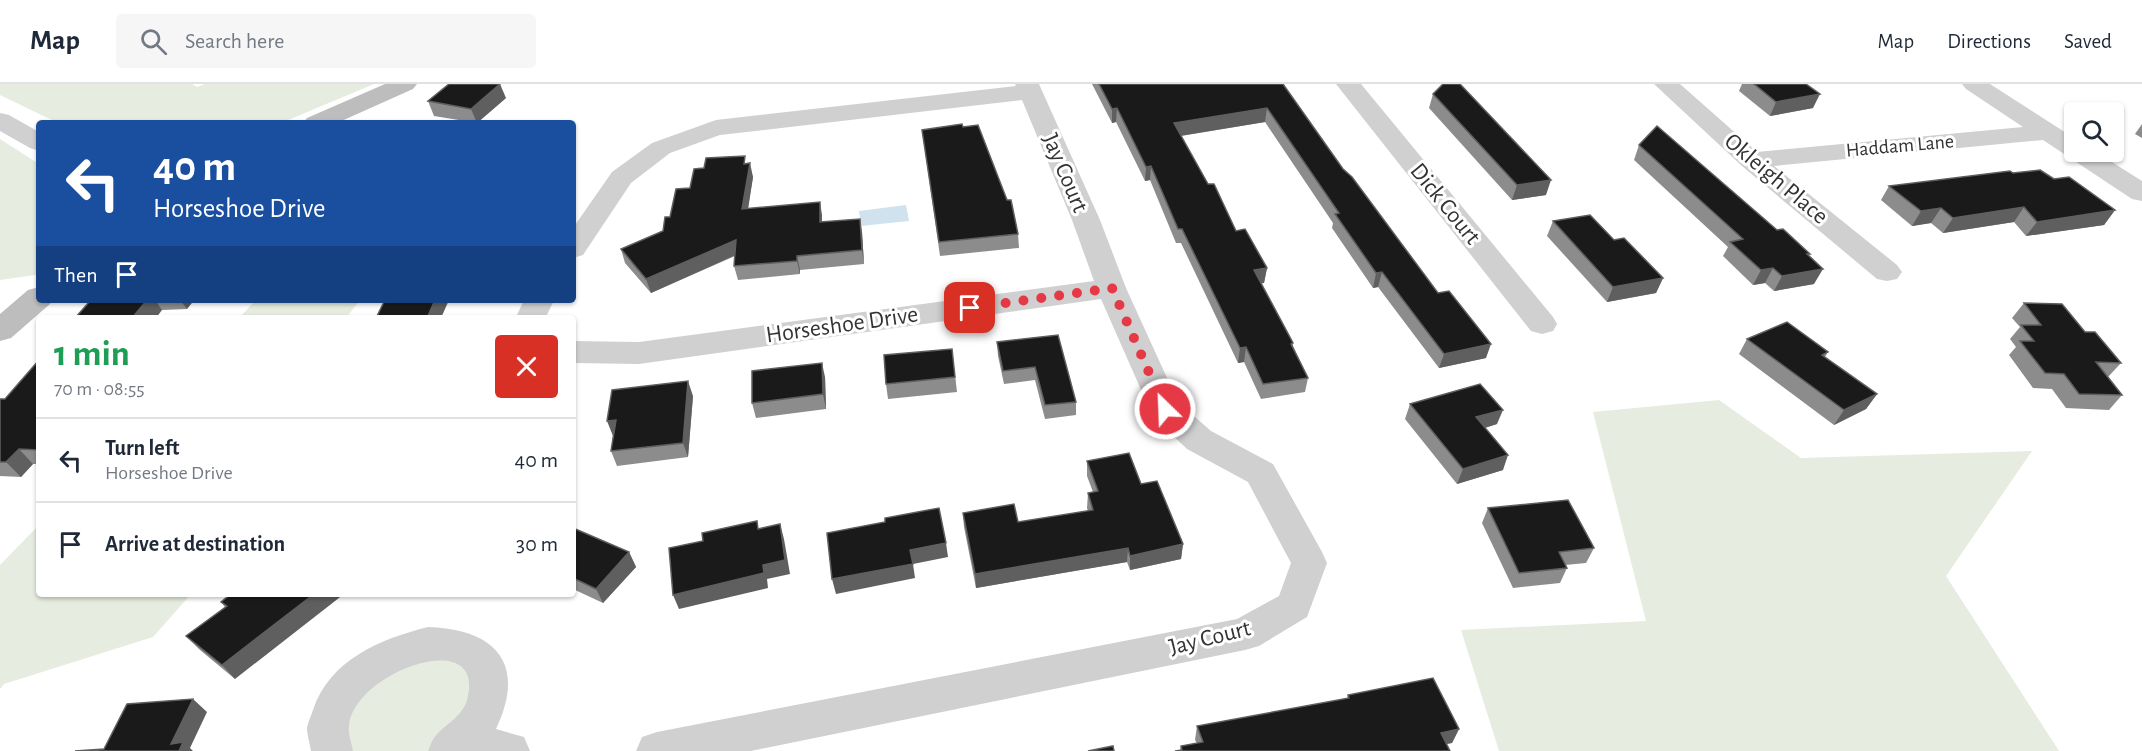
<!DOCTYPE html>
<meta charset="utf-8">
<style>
body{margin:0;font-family:"Alegreya Sans",sans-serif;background:#f6f6f7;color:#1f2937;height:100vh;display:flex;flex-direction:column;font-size:22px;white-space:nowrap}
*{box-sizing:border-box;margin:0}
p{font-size:20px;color:#747a83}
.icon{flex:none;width:33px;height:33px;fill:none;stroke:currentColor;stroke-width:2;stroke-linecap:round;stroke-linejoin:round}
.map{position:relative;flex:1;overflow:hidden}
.drawer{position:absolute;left:36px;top:231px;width:540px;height:282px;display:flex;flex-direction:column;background:#fff;border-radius:6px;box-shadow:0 2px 4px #0004}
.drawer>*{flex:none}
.top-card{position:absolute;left:36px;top:36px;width:540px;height:183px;border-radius:6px;box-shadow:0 2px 4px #0004;background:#1a4fa0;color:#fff;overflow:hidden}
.fabs{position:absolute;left:2064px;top:18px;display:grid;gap:12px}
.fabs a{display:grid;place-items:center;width:60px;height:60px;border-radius:6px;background:#fff;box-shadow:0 2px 4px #0004;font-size:30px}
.pin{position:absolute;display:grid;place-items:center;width:51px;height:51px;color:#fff;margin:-26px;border-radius:12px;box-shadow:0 3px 9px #0006}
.me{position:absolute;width:66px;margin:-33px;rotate:336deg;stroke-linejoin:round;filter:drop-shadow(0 0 4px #0008)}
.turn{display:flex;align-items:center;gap:21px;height:126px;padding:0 18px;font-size:27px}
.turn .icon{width:78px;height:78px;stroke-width:2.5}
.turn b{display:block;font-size:42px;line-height:51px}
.then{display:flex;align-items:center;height:57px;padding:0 18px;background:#0003;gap:12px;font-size:22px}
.round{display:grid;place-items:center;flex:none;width:63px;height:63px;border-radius:6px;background:#f6f6f7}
.overview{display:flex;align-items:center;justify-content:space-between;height:102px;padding:0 18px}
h1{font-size:36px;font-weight:700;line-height:45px;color:#1e9e55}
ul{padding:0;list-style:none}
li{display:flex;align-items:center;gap:18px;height:84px;padding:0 18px;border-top:2px solid #e0e1e3}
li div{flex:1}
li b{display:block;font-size:22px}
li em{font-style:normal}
header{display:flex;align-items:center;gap:36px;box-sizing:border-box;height:84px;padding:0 30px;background:#fff;border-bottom:2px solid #e0e1e3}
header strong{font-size:28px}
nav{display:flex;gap:33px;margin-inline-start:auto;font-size:21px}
.search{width:420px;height:54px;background:#f6f6f7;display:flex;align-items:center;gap:15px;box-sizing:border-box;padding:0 21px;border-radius:6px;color:#747a83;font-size:22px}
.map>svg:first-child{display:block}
.green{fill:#e6ecdf}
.water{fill:#cfe2ee}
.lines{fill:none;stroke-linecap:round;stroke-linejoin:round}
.minor{fill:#d0d0d0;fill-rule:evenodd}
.secondary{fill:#bdbdbd;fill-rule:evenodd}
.wall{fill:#8c8c8c}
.shaded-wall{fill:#5f5f5f}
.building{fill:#1a1a1a;stroke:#5f5f5f;stroke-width:1.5}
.route{stroke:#e63946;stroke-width:10;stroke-dasharray:0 18}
.labels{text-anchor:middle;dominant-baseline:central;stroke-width:6;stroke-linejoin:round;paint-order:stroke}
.far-street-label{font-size:20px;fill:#333;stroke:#fff}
.street-label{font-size:24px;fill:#333;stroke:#fff}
</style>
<header>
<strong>Map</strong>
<div class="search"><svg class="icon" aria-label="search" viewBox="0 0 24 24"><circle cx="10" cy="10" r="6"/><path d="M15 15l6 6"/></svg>Search here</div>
<nav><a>Map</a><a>Directions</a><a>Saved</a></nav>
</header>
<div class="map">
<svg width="2142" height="667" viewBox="0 0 2142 667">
<rect width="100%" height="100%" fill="#fff"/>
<g class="green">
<polygon points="0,0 192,0 197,3 205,0 374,0 281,39 58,39 0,11"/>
<polygon points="0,55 39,80 39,187 35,191 0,196"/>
<polygon points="256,216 360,216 346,234 239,234"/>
<polygon points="1719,316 1801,374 2032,367 1946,492 2059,667 1499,667 1461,546 1646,537 1593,328"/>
<polygon points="39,441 39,510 191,510 153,553 4,600 0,605 0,481"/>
<polygon points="451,567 483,597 435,667 353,667 345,656 351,617 366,598"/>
</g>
<polygon class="water" points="906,121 909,137 861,142 859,127"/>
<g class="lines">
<g class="minor">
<polygon points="1015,0 1039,0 1100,136 1126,204 1178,318 1211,347 1273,380 1322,468 1327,479 1307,533 1259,562 1245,566 751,667 636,667 642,653 657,648 1237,535 1279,512 1291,479 1248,398 1187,365 1153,333 1101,215 639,280 573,279 573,257 639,258 1094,197 1072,136 1022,16 720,51 670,69 631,99 583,171 573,174 573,144 612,88 652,59 716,36 1016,2"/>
<polygon points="1336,0 1361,0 1553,233 1557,240 1553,247 1542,250 1531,247"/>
<polygon points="1654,0 1680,0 1757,68 2023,43 1966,5 1962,0 1990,0 2074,54 2074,68 2096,68 2142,97 2142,117 2132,115 2043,56 1774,82 1897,181 1902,188 1897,195 1887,197 1877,195 1742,82"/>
<polygon points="0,29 9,31 39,48 39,67 30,64 0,47"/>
<polygon points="524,216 554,216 547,231 548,234 518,234 517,231"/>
<path d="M428,543C496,545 527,580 496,645L524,653L530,667H428C430,663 431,658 434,654C443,641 462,634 467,616C488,539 350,589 349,644C348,651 352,660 353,667H311C310,660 307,651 307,644C308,638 311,632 313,626C330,575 381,555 428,543Z"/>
</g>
<g class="secondary">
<polygon points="385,0 417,0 413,5 337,39 303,39 307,34"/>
<polygon points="39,203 39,216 52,216 50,220 11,254 0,257 0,230 28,206"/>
</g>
</g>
<g class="wall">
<polygon points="1092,0 1283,0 1343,85 1486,274 1439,284 1378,203 1373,204 1332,144 1333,139 1265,38 1181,52 1208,100 1236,147 1267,184 1264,199 1261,199 1293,259 1293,262 1308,294 1305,308 1261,315 1244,278 1238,279 1181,159 1176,159 1150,96 1145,97 1116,38 1112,39"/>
<polygon points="1742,0 1806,0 1813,24 1770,32 1739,7"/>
<polygon points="1433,10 1546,111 1512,116 1429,24"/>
<polygon points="506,14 477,39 434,32 428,17"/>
<polygon points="2142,40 2142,54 2135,50"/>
<polygon points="922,46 1018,150 1019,164 940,172"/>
<polygon points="1639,61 1777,146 1809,172 1814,200 1774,207 1765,199 1753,201 1723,172 1728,163 1634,76"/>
<polygon points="747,79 753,93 748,124 822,131 822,138 862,148 864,180 800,186 800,190 738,196 734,182 735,172 651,209 625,179 621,165 663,147 670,133"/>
<polygon points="2013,89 2054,95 2115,126 2104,141 2026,152 2014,138 1943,149 1931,139 1912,142 1881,116 1889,102"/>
<polygon points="1553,137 1614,156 1663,194 1656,209 1607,218 1547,152"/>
<polygon points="91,216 194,216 187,225 162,226"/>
<polygon points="2024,219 2085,248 2121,279 2108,293 2122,311 2109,326 2066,324 2052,305 2033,304 2009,271 2016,263 2010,255 2020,243 2012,234"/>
<polygon points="1058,251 1076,318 1076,331 1045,335 1035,296 1004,300 998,272 997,258"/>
<polygon points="1747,255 1828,268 1825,273 1877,310 1866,325 1834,341 1739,270"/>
<polygon points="952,265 957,308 888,315 886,300"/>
<polygon points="39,276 39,380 33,380 21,393 0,392 0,315 5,315"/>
<polygon points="825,293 826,325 756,334 752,319"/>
<polygon points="693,312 688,373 617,382 611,367 613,352"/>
<polygon points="1410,320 1497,340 1485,344 1503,386 1457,400 1405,335"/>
<polygon points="1087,377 1141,400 1183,460 1181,475 1130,486 1127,478 976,504 964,443 963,429 1018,438 1088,427 1087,424 1088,409 1093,408 1087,392"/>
<polygon points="1488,424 1594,464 1586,479 1565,481 1567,484 1560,499 1513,504 1482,439"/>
<polygon points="573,444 629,468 636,483 603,519 573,505"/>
<polygon points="231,510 235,595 200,566 186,552 225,523 221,518"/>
<polygon points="1348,611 1459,645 1452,659 1446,660 1180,666 1181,662 1197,659 1195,656 1197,642 1347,615"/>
</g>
<g class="shaded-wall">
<polygon points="500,0 506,14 477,39 471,25"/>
<polygon points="1820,10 1813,24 1770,32 1776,18"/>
<polygon points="1117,24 1116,38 1112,39 1112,25"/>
<polygon points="1267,24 1265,38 1173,53 1174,39"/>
<polygon points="750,79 753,93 746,138 742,125"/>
<polygon points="1151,82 1150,96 1145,97 1146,83"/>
<polygon points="1551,96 1546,111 1512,116 1517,101"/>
<polygon points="820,118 822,131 822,152 820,138"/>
<polygon points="2024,123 2014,138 1943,149 1953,134"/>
<polygon points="1941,124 1931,139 1912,142 1921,127"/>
<polygon points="2115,126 2104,141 2026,152 2037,138"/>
<polygon points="860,135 862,148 864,180 862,166"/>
<polygon points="736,156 740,169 651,209 646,195"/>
<polygon points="797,172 800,186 800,190 797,177"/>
<polygon points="1267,184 1264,199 1252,201 1254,186"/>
<polygon points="1773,184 1765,199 1753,201 1761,186"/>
<polygon points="1823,185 1814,200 1774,207 1782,192"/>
<polygon points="1382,188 1378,203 1373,204 1376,189"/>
<polygon points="1663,194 1656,209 1607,218 1613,203"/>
<polygon points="147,216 155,216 162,226 156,234 132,234"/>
<polygon points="180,216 194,216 187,225"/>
<polygon points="435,216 449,216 441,234 427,234"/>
<polygon points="1491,260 1486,274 1439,284 1444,270"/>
<polygon points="1246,263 1244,278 1238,279 1240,264"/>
<polygon points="822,279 825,293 826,325 823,310"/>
<polygon points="688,297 693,312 688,373 683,359"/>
<polygon points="1877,310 1866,325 1834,341 1844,326"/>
<polygon points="1503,326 1497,340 1471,348 1476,333"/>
<polygon points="616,336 613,352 607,337"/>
<polygon points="19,365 33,380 21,393 6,378"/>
<polygon points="1508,371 1503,386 1457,400 1463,385"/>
<polygon points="780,440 784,455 790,490 767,495 768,504 679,525 673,511 763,481"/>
<polygon points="946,459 948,473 913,480 915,494 836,510 832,495 910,466"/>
<polygon points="1183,460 1181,475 1130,486 1130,472"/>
<polygon points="1128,464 1127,478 976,504 975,490"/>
<polygon points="629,468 636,483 603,519 596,505"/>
<polygon points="314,510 344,510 235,595 222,581"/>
<polygon points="193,615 207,628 190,664 193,667 179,667 171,660"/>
<polygon points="1459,645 1452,659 1435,662 1441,649"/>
</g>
<g class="building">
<polygon points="449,0 500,0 471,25 428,17"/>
<polygon points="1099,0 1283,0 1343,85 1352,93 1438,209 1449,207 1491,260 1444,270 1382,188 1376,189 1335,130 1339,129 1267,24 1174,39 1208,100 1214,100 1236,147 1245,145 1267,184 1254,186 1293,259 1291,260 1308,294 1263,300 1246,263 1240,264 1182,145 1178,145 1151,82 1146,83 1117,24 1112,25"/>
<polygon points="1443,0 1460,0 1551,96 1517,101 1433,10"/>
<polygon points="1754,0 1806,0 1820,10 1776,18"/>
<polygon points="962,40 963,43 978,41 1007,116 1011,116 1018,150 939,158 922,46"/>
<polygon points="1657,42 1777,146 1783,145 1810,170 1807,170 1823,185 1782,192 1773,184 1761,186 1730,158 1743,155 1639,61"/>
<polygon points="745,72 744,80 750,79 742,125 820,118 820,138 860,135 862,166 797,172 797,177 734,182 736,156 646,195 621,165 663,147 665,133 670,133 676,105 690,104 694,85 704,84 706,74"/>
<polygon points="2040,86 2054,95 2069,93 2115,126 2037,138 2024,123 1953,134 1941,124 1921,127 1889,102 2010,87 2013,89"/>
<polygon points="1590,131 1614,156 1624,154 1663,194 1613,203 1553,137"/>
<polygon points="91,216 147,216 132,234 75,234"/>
<polygon points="385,216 435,216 427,234 356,234 356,233 377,232"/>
<polygon points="2024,219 2062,220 2085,248 2095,248 2121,279 2096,278 2122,311 2079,310 2064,290 2045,289 2020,257 2034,257 2021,241 2041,241"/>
<polygon points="1787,238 1828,268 1822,271 1877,310 1844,326 1747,255"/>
<polygon points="1058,251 1076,318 1045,321 1035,283 1003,287 997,258"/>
<polygon points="952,265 955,293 886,300 884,271"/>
<polygon points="39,276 39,366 19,365 6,378 0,378 0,315 5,315"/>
<polygon points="822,279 823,310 752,319 752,287"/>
<polygon points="688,297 683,359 611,367 616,336 607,337 612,306"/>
<polygon points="1480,300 1503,326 1476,333 1508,371 1463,385 1410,320"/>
<polygon points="1129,369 1141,400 1157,397 1183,460 1130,472 1128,464 975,490 963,429 1014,420 1018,438 1093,426 1088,409 1098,407 1087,377"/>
<polygon points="1568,416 1594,464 1559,468 1567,484 1519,489 1488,424"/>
<polygon points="939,424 946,459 910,466 913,480 832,495 827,449 885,438 885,434"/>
<polygon points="757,437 758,445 780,440 785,476 763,481 764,489 673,511 669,464 703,457 702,449"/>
<polygon points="573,444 629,468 596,505 573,494"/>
<polygon points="231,510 314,510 222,581 186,552 227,522 221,518"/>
<polygon points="1433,594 1459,645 1441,649 1450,667 1175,667 1182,666 1181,662 1203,658 1197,642 1349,614 1348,611"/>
<polygon points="193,615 171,660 183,658 179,667 75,667 104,665 127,620"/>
<polygon points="1113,662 1114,667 1088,667"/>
</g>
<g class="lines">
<polyline class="route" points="970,224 1112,204 1165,325"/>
</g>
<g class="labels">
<g class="far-street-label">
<text transform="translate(1900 62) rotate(-5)">Haddam Lane</text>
</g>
<g class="street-label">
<text transform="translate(1065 89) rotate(67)">Jay Court</text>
<text transform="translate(1776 95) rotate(40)">Okleigh Place</text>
<text transform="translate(1445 120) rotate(51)">Dick Court</text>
<text transform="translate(842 241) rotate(-8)">Horseshoe Drive</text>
<text transform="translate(1210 554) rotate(-14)">Jay Court</text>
</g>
</g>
</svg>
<div class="fabs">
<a><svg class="icon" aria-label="search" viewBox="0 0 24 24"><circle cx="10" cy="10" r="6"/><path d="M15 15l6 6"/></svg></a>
</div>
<div class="pin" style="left:970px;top:224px;background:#d93025"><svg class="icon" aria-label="arrive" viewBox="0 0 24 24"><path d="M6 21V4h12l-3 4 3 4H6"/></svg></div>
<svg class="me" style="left:1165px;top:325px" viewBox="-20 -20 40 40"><circle r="17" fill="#e63946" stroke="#fff" stroke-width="3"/><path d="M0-11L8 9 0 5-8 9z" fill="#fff"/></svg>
<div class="top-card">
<div class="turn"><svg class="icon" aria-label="left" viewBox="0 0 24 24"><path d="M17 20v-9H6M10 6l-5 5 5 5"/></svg><div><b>40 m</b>Horseshoe Drive</div></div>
<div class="then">Then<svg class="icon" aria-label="arrive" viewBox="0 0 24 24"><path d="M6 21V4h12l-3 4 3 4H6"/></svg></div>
</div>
<section class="drawer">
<div class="overview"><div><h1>1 min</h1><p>70 m · 08:55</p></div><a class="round" style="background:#d93025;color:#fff"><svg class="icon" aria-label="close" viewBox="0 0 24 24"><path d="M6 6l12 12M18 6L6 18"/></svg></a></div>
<ul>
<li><svg class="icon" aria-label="left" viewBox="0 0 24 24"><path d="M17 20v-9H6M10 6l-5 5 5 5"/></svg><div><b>Turn left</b><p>Horseshoe Drive</p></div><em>40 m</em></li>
<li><svg class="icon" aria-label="arrive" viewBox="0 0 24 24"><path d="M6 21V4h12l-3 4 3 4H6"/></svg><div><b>Arrive at destination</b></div><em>30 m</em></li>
</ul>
</section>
</div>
